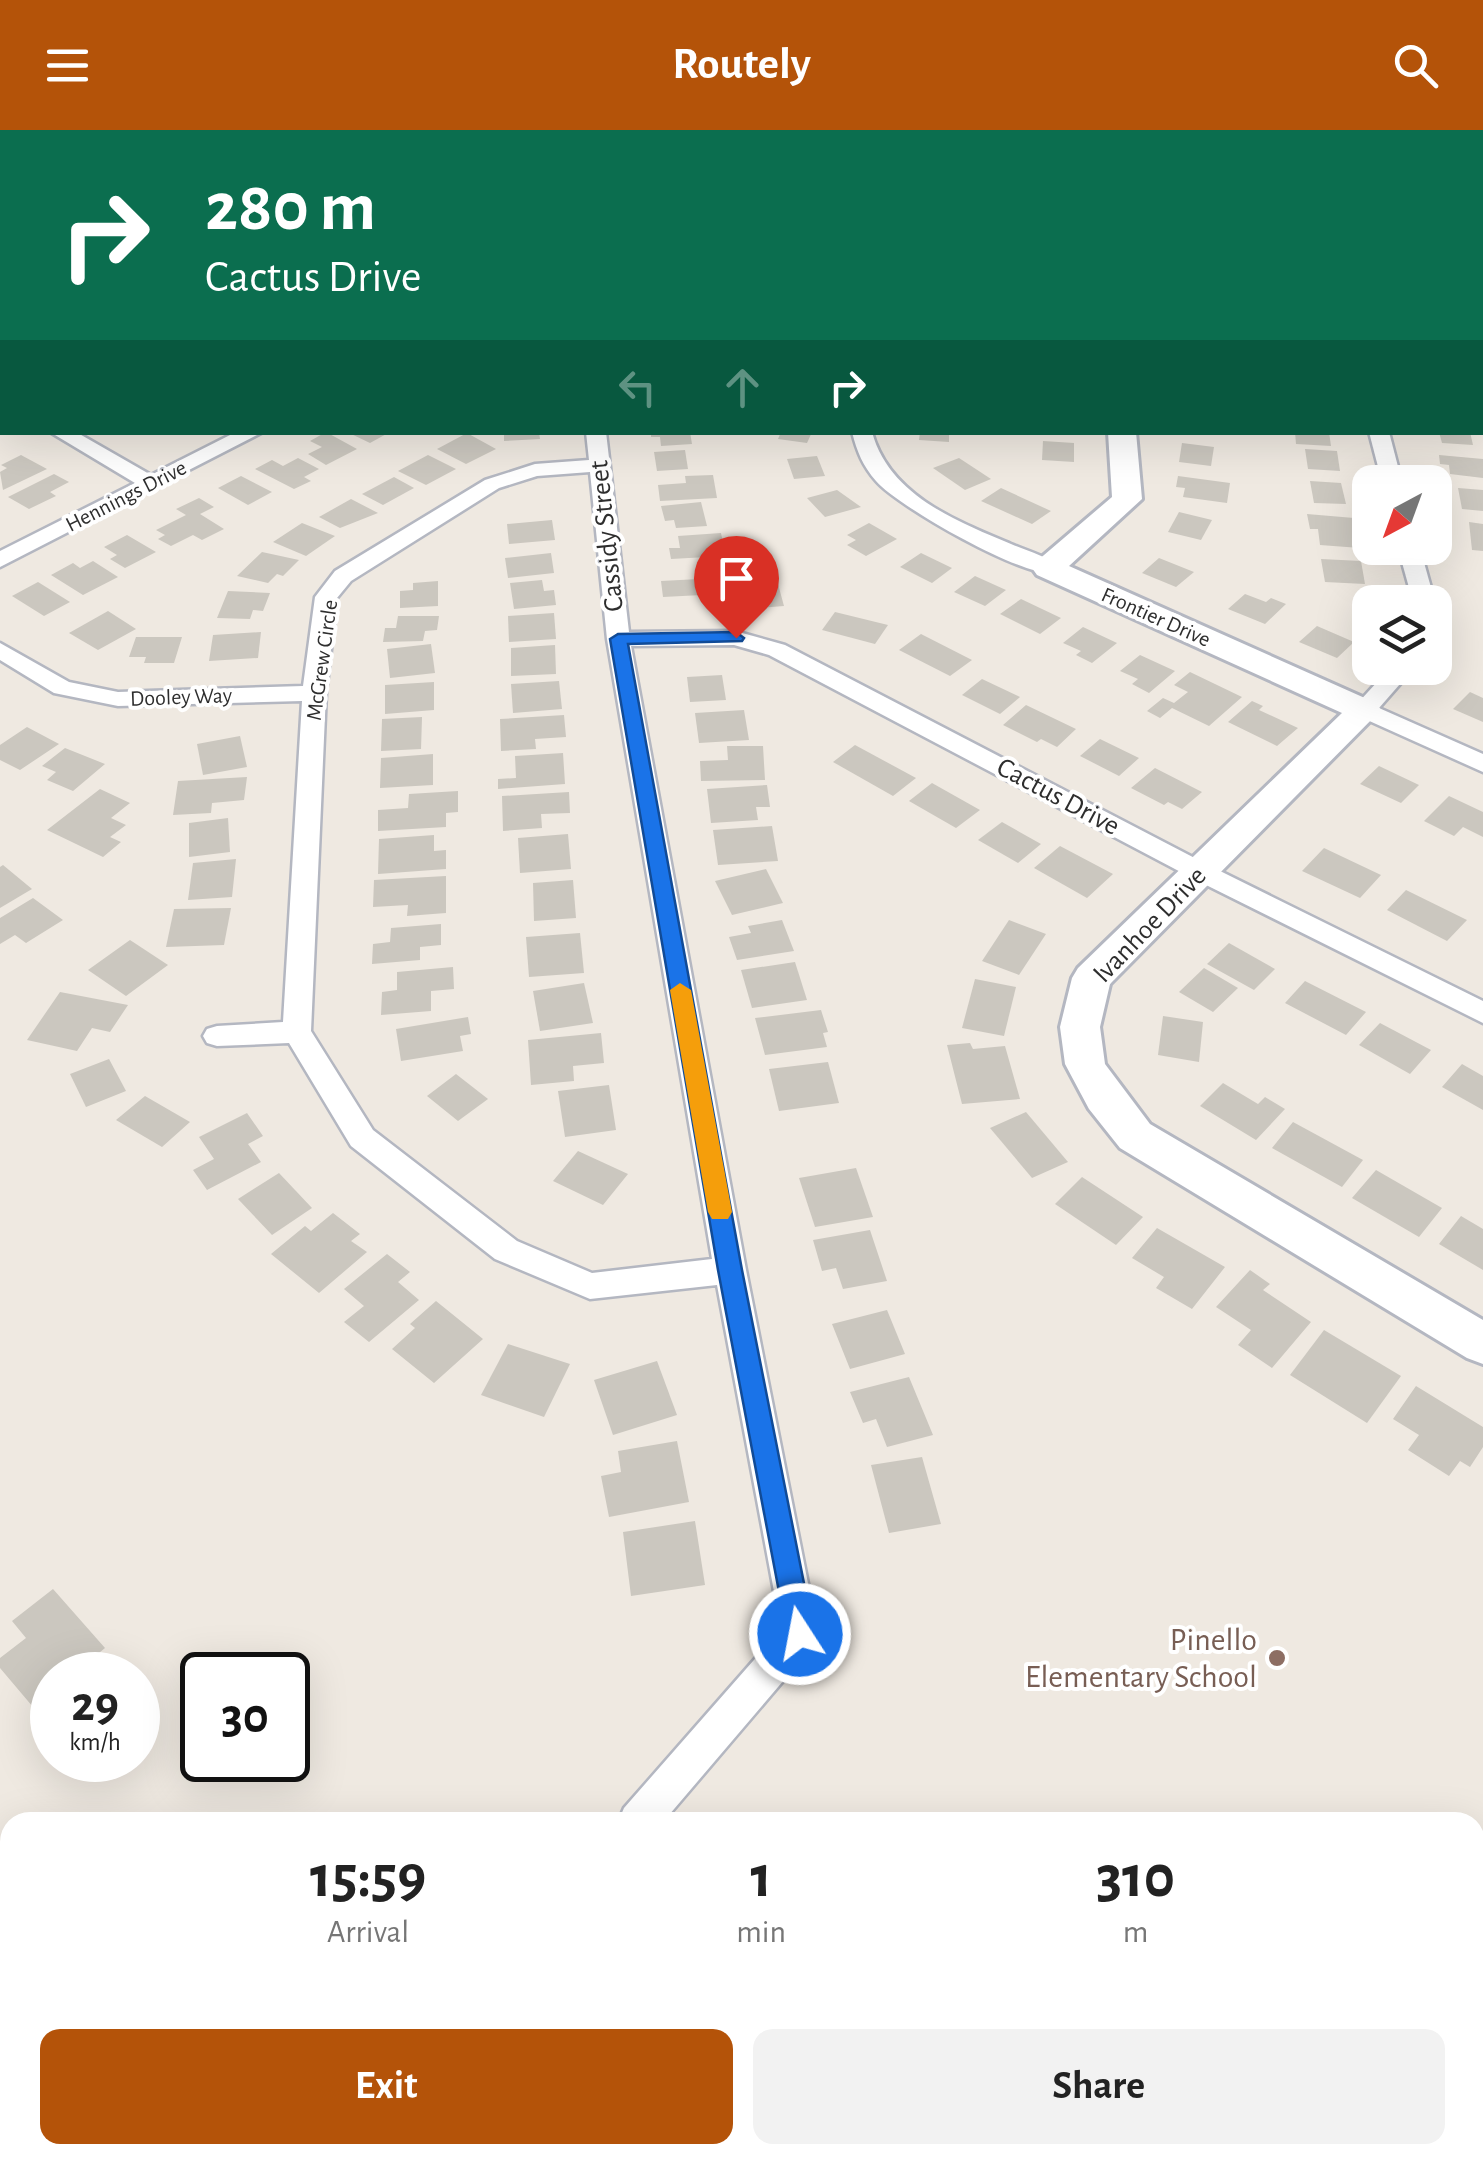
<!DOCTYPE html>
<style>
body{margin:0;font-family:"Alegreya Sans",sans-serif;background:#f2f2f2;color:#222;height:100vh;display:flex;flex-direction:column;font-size:38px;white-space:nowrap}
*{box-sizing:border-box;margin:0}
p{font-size:32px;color:#767676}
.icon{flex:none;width:55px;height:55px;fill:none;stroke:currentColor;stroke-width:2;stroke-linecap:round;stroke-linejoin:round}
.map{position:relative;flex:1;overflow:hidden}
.panel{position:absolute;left:0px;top:1682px;width:1485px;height:352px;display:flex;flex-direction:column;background:#fff;border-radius:30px 30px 0 0;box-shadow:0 10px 40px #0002}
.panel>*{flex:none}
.guide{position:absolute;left:0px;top:0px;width:1485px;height:305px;box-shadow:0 10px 40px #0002;background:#0b6e4f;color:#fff;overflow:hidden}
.needle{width:65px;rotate:221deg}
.controls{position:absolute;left:1352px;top:335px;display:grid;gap:20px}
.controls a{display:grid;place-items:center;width:100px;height:100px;border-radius:20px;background:#fff;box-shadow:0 10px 40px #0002;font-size:50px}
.speed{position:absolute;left:30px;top:1522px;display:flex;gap:20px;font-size:50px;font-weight:700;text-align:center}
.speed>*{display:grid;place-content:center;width:130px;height:130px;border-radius:50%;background:#fff;box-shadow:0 10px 40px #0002;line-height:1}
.speed small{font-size:25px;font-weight:400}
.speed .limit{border:5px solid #111;border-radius:15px;background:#fff;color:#111}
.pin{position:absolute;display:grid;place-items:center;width:85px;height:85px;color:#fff;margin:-102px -42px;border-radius:50% 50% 50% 0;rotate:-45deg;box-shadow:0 0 10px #0007}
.pin .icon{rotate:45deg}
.me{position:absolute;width:110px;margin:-55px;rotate:349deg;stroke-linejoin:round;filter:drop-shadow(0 0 8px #0008)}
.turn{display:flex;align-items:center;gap:35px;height:210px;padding:0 40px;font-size:45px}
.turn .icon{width:130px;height:130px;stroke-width:2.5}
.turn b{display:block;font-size:70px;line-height:85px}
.lanes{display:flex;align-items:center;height:95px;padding:0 40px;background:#0003;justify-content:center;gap:50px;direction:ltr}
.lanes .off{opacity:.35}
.eta{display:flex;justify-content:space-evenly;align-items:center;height:170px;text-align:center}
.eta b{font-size:60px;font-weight:700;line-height:70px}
.button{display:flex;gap:20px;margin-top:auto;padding:20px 40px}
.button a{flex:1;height:115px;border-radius:20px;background:#b45309;color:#fff;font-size:40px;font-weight:700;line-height:115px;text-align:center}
.button a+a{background:#f2f2f2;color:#222}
header{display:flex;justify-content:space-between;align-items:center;height:130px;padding:0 40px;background:#b45309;color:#fff;font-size:45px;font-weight:700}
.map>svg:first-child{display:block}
.building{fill:#cbc7bf}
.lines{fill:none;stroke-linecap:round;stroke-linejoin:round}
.street-casing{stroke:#b4b7c1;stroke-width:5}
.secondary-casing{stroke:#b4b7c1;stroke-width:6}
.street{fill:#fff;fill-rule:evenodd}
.secondary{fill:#fff;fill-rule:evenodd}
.route{fill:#1a73e8;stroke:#114b97;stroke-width:2.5}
.slow{fill:#f59e0b}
.education-dot{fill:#8d6e63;stroke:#fff;stroke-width:4}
.labels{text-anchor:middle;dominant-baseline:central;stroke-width:8;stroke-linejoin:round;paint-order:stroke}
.far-street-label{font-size:22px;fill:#2e2e2e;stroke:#fff}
.street-label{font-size:28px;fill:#2e2e2e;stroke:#fff}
.near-education-label{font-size:32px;fill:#785e54;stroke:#fff;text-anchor:end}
</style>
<header><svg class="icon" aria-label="menu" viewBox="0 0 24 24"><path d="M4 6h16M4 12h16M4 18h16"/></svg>Routely<svg class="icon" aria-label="search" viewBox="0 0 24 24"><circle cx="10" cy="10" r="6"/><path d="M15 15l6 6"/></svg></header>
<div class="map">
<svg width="1483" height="2033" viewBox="0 0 1483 2033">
<rect width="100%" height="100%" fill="#efe9e1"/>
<g class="building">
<polygon points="326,302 357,319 326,335 308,324 322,317 310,311"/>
<polygon points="347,302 390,302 370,313"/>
<polygon points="504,302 539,302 540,309 504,311"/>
<polygon points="651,302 690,302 692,314 661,316 660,307 651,307"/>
<polygon points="781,302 812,302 807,313 778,309"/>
<polygon points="920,302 949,302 949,312 919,310"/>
<polygon points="1295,302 1329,302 1331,316 1296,314"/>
<polygon points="1439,302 1470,302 1473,315 1442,313"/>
<polygon points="467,303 496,319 466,334 437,319"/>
<polygon points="1043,311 1074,313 1074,332 1042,330"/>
<polygon points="1182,313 1214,317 1211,336 1179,332"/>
<polygon points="1305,319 1337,321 1340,341 1308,339"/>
<polygon points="685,320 688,339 657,341 654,322"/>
<polygon points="21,325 47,339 3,360 0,342 7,338 1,335"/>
<polygon points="428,325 456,339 426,355 398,341"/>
<polygon points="1439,325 1483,329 1483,348 1450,344 1449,335 1440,334"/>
<polygon points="817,326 825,346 794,349 787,329"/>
<polygon points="298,328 319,339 304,347 311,351 294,359 255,339 272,330 283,336"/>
<polygon points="959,328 991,349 965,360 933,338"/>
<polygon points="54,344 69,352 50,362 56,366 29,379 8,367"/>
<polygon points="713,345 717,368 660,371 658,355 686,353 685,346"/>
<polygon points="241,346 272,362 248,375 218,358"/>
<polygon points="1178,346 1230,353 1227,373 1183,367 1185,358 1176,357"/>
<polygon points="394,347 414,358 383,375 362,364"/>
<polygon points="1310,351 1341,353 1346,374 1314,373"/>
<polygon points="1001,358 1051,381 1032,394 981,371"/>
<polygon points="1458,358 1483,360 1483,381 1462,379"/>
<polygon points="837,360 861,377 825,387 807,368"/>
<polygon points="199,368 214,377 200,384 224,399 202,410 193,405 171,416 158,409 165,405 156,400 186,385 176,379"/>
<polygon points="351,369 378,383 340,398 319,387"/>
<polygon points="701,372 707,396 676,398 674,390 665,391 661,376"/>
<polygon points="1179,382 1212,390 1201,410 1168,402"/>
<polygon points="1307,384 1354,388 1360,418 1320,415 1318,399 1310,399"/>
<polygon points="552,390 555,410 509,414 507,394"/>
<polygon points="1469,392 1483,394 1483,421 1472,420"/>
<polygon points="302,393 335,406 306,426 273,412"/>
<polygon points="869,393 897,409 866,426 847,415 856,410 847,405"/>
<polygon points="721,403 724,417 706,419 707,427 671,429 669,418 680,418 678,406"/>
<polygon points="127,405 156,422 125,438 110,429 117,425 104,417"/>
<polygon points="262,422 299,430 283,446 277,444 268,453 237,446"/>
<polygon points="551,423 554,443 508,448 505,428"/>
<polygon points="921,423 952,438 932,453 900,437"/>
<polygon points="1159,428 1194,442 1176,457 1142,443"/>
<polygon points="1321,429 1361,431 1365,454 1325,452"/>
<polygon points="93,431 118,447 83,465 51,445 73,433 80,438"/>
<polygon points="758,444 761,455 778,454 784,476 760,478 758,471 736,473 731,446"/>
<polygon points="975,446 1006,460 985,476 954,462"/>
<polygon points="718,448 721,464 663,467 661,451"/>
<polygon points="542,450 544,461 554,460 556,475 514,479 510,453"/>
<polygon points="438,451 438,476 400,478 400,461 413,460 413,453"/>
<polygon points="38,452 70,472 44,486 12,466"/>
<polygon points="228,461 270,463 263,481 253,480 250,489 217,488"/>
<polygon points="1245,464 1266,472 1271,468 1286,474 1265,494 1228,479"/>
<polygon points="1021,469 1061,488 1040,504 1000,484"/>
<polygon points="108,481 136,499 98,520 69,503"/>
<polygon points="835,482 888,495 875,514 822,500"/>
<polygon points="554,483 556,509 509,512 508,486"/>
<polygon points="398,486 439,486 437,500 425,501 423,511 383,512 385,498 396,498"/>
<polygon points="1317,496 1354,512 1337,528 1299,512"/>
<polygon points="1083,497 1117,513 1092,533 1076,525 1081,521 1063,513"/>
<polygon points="261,502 258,528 209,531 213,505"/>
<polygon points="921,504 972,530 950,546 899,520"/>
<polygon points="136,507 182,507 174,533 144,533 146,527 129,527"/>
<polygon points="431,514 435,543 390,548 387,519"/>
<polygon points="555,515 556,544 511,546 511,518"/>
<polygon points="1140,525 1175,541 1149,563 1132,554 1138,549 1120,541"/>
<polygon points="1190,542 1242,567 1209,596 1172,578 1160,588 1147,581 1163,568 1174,573 1188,562 1174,555"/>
<polygon points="722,545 726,570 690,572 687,547"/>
<polygon points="982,549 1020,567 1000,584 962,565"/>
<polygon points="559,551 562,579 513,583 511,554"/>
<polygon points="434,552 434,580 385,584 385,555"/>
<polygon points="1470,562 1483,568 1483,592 1453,579"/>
<polygon points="1252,571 1263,576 1259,580 1298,598 1277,616 1228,592"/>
<polygon points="1026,575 1076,599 1057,617 1041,609 1037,612 1003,595"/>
<polygon points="744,580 749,610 699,613 695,583"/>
<polygon points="564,585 566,607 535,609 536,619 501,621 500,589"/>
<polygon points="422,587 421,619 381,621 382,589"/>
<polygon points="27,597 59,614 20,640 0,630 0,615"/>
<polygon points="240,606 247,637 203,645 197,614"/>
<polygon points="1100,609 1139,628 1119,646 1080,626"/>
<polygon points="855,615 916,648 893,666 833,632"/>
<polygon points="727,616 763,616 765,650 701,651 700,631 728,630"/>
<polygon points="65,618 105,634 73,661 47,650 56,642 42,636"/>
<polygon points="563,623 565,654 498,659 498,649 516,648 515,626"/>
<polygon points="433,624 433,655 380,658 381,628"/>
<polygon points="1379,636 1419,655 1401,673 1360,654"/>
<polygon points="1155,638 1202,662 1182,679 1168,672 1164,675 1131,658"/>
<polygon points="247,647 244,670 212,673 211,683 173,685 178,651"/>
<polygon points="932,653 980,680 956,698 909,671"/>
<polygon points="767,655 770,677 756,677 758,690 711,693 707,659"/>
<polygon points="100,659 130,673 111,688 126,695 110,707 121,712 103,727 47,700"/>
<polygon points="458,661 458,682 446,683 446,697 378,701 378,680 408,678 409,664"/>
<polygon points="569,662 570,683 541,684 542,698 503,701 502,666"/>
<polygon points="1449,666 1483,682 1483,707 1463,697 1454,706 1424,691"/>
<polygon points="228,688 230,722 189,727 189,693"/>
<polygon points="1002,692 1041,714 1018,733 978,710"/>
<polygon points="772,696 778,731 718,735 713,700"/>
<polygon points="568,704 571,739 520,743 518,708"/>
<polygon points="434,705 434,721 446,720 446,739 378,744 379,709"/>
<polygon points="1060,716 1113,744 1087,768 1034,738"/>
<polygon points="1324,718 1381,745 1360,768 1302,741"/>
<polygon points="236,729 232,767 188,770 193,733"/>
<polygon points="3,735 32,759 0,778 0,737"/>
<polygon points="766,739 783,773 732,785 715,751"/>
<polygon points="446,746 446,783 407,786 408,775 373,777 374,750"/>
<polygon points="573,750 576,788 534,791 533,753"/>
<polygon points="1406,760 1467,790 1447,811 1387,780"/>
<polygon points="33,768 63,790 26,813 15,805 0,814 0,788"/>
<polygon points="231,778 224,815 166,817 174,779"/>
<polygon points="782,790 794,821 737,830 729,807 751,803 748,796"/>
<polygon points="1009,790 1046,804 1019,845 982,831"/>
<polygon points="441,794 441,815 420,817 420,830 372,834 373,814 390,812 391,798"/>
<polygon points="580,803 584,843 529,847 526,807"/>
<polygon points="130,810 168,835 126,866 88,840"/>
<polygon points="1229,813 1275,839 1254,860 1207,834"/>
<polygon points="795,832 807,870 752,878 741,840"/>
<polygon points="453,837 454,859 431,861 431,881 381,885 382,862 397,860 397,842"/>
<polygon points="1204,838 1238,858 1213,882 1179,862"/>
<polygon points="975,849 1016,857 1004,906 962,898"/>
<polygon points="1305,851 1366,882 1346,905 1285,873"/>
<polygon points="584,853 593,893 540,901 533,861"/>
<polygon points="60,862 128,875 110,902 92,898 77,921 27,910"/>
<polygon points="821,880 828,902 823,903 827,917 765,925 755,888"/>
<polygon points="1163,886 1203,892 1199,932 1158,925"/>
<polygon points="468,887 471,904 460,906 463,921 401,931 396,899"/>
<polygon points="1380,893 1431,920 1410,944 1359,915"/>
<polygon points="601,903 604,933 573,936 574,951 531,955 528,910"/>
<polygon points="970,913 973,919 1005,916 1020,969 962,974 947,915"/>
<polygon points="109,929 126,961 86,977 70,944"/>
<polygon points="828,932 839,973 779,981 769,939"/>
<polygon points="1462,934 1483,946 1483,980 1442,957"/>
<polygon points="456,944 488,969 458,991 427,966"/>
<polygon points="1223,953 1258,974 1265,967 1285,979 1256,1010 1200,976"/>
<polygon points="609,955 616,1000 565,1007 558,961"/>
<polygon points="145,966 190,992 162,1017 116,990"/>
<polygon points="1026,982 1068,1032 1032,1048 990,998"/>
<polygon points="247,983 263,1006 248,1014 261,1032 207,1060 193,1040 214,1029 199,1007"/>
<polygon points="1293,992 1363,1030 1342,1057 1272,1018"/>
<polygon points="578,1021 628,1044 603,1075 553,1051"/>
<polygon points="856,1038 873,1087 815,1097 799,1048"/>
<polygon points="1376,1040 1442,1078 1419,1107 1352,1068"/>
<polygon points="279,1043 312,1078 272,1105 238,1069"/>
<polygon points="1082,1047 1143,1087 1116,1115 1055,1074"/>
<polygon points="333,1083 360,1104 351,1111 367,1122 319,1163 271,1124 305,1096 311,1101"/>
<polygon points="1461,1086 1483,1099 1483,1140 1439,1114"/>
<polygon points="1157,1098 1225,1137 1192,1179 1156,1158 1164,1147 1132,1128"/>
<polygon points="870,1100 887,1151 843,1159 836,1138 822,1141 813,1110"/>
<polygon points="387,1124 410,1142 398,1152 419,1170 369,1212 344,1192 364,1176 344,1159"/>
<polygon points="1250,1140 1270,1154 1263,1160 1311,1192 1272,1238 1238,1215 1251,1200 1216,1177"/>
<polygon points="436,1171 483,1209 434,1253 392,1219 415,1198 410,1194"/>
<polygon points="887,1180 905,1224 850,1239 832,1194"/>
<polygon points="1324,1200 1401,1246 1367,1293 1290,1245"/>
<polygon points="508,1214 570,1234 544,1287 481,1265"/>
<polygon points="657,1231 677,1285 613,1305 594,1250"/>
<polygon points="909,1247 933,1305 887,1317 876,1289 863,1293 850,1262"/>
<polygon points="1416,1256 1483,1297 1483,1317 1470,1337 1460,1331 1449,1346 1408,1320 1419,1305 1393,1289"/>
<polygon points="677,1311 689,1372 609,1387 601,1346 621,1342 618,1321"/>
<polygon points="922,1327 941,1394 889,1403 871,1335"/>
<polygon points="695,1391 705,1455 631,1466 623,1402"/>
<polygon points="53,1459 105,1518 72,1545 52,1545 52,1561 33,1577 0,1538 0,1528 26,1508 12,1491"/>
<polygon points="499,2025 616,2025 610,2033 492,2033"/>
</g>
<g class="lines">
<g class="street-casing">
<g id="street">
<polygon points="13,0 34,0 35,2 15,2"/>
<rect x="881" y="0" width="16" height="2"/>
<rect x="1482" y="61" width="1" height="10"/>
<polygon points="2,184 2,196 0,197 0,185"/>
<polygon points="0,263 2,264 2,276 0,275"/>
<polygon points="50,302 76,302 151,345 236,302 263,302 0,437 0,421 135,353"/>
<path d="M586,302H606L629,502L735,501L785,515L1210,736L1483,871V893L1192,748L769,525L734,515L631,516L746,1140L818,1504L813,1516L663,1692H618L624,1678L781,1499L717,1155L590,1169L495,1129L351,1016L289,913L217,916L207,913L203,906L207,899L217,896L283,892L302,571L118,576L54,563L0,530V513L69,552L118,562L303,556L315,467L335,441L485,350L535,334L589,330ZM590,342L607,509L712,1129L592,1143L517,1111L373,1000L311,901L326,563L337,468L351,451L499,358L537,346Z"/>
<path d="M852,302H872C889,365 956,391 1011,414C1027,421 1048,426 1059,438L1056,443C1027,450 897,376 876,351C863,336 857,322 852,302Z"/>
<polygon points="1369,302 1389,302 1402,352 1382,352"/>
<polygon points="1398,418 1420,418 1435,472 1413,472"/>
<polygon points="1390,538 1414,538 1379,578 1483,624 1483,642 1356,585 1352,580 1356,575"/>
<polygon points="325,2025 373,2025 370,2033 322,2033"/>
</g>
</g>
<g class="secondary-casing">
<polygon id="secondary" points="1108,302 1136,302 1142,369 1069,436 1376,573 1381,580 1110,854 1100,897 1105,934 1150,994 1483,1190 1483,1234 1467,1228 1120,1018 1089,979 1065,934 1060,897 1072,848 1078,838 1342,583 1037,445 1032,438 1037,431 1112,367"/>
</g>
<use href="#street" class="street"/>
<use href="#secondary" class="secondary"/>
</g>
<polygon class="route" points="736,502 744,508 742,511 628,514 742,1140 814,1504 810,1514 800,1518 791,1514 787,1504 718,1140 610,509 618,504"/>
<polygon class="slow" points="680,853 691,860 732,1082 728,1089 712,1089 708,1082 670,860"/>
<circle class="education-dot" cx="1277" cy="1528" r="10"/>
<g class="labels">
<g class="far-street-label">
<text transform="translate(126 366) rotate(-27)">Hennings Drive</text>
<text transform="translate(1156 487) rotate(24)">Frontier Drive</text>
<text transform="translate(322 530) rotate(-82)">McGrew Circle</text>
<text transform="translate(181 567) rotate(-2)">Dooley Way</text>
</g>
<g class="street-label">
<text transform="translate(607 406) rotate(-96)">Cassidy Street</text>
<text transform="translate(1058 667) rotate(28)">Cactus Drive</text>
<text transform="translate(1150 795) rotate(-46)">Ivanhoe Drive</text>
</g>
<g class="near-education-label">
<text x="1257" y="1510">Pinello<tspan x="1257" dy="37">Elementary School</tspan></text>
</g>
</g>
</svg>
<div class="controls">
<a><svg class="needle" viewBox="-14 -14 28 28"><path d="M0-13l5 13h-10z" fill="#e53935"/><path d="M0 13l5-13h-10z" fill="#767676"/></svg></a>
<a><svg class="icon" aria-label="layers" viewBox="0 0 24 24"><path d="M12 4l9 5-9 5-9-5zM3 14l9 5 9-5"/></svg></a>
</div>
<div class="speed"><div>29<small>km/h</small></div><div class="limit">30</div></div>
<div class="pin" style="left:736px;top:508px;background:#d93025"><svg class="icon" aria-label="arrive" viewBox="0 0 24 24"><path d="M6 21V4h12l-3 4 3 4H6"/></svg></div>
<svg class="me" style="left:800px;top:1504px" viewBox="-20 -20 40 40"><circle r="17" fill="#1a73e8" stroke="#fff" stroke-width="3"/><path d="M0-11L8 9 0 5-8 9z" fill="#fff"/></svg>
<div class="guide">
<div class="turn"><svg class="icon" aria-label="right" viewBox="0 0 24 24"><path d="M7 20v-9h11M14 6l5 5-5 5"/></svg><div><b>280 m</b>Cactus Drive</div></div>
<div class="lanes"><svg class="icon off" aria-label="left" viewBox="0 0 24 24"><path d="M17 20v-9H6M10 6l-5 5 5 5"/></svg><svg class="icon off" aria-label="ahead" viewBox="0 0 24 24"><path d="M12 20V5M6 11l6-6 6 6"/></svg><svg class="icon" aria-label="right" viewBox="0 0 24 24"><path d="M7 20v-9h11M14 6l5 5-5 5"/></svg></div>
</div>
<section class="panel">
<div class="eta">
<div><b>15:59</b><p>Arrival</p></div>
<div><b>1</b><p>min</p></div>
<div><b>310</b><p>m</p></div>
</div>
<div class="button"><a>Exit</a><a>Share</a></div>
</section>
</div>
